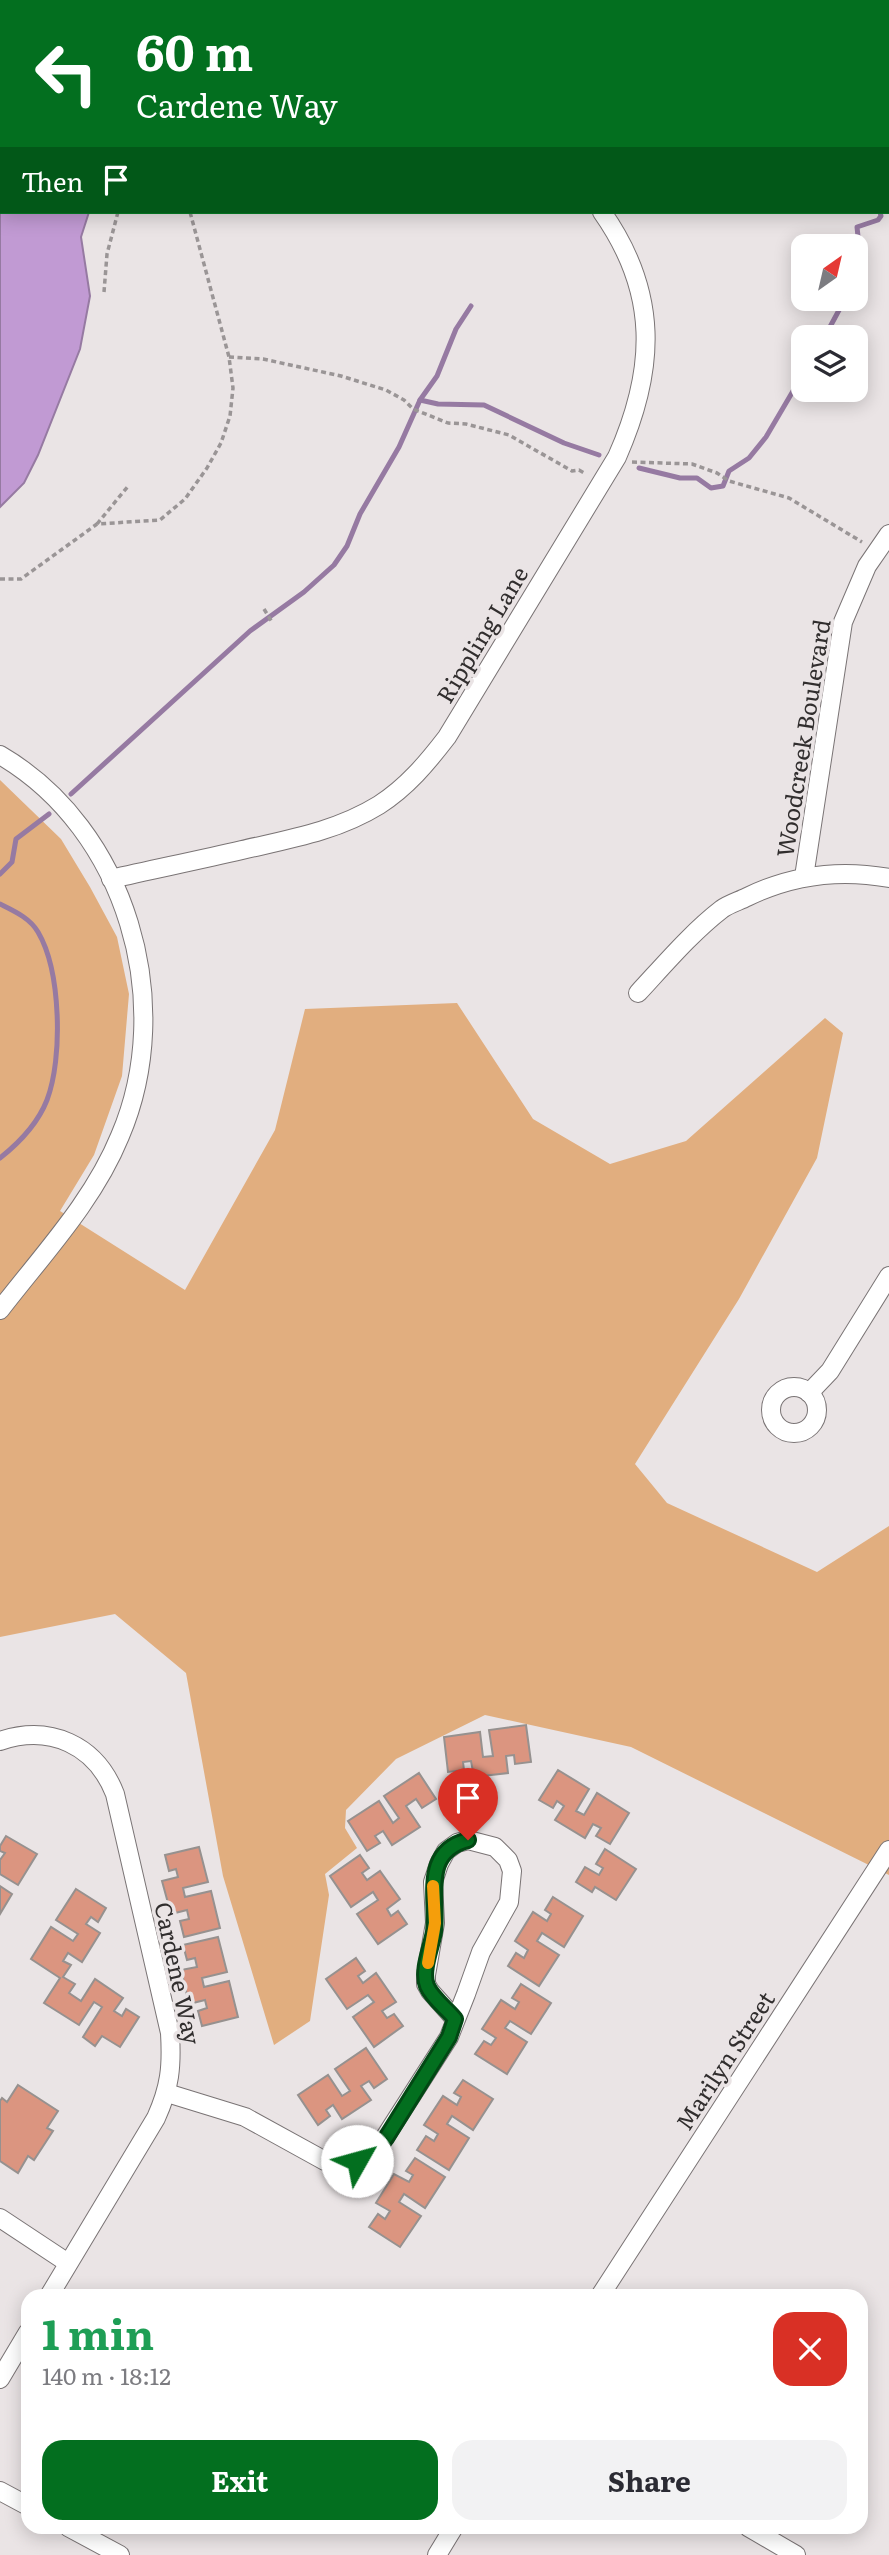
<!DOCTYPE html>
<meta charset="utf-8">
<style>
body{margin:0;font-family:Literata,serif;background:#f2f2f3;color:#2b2b33;height:100vh;display:flex;flex-direction:column;font-size:26px;white-space:nowrap}
*{box-sizing:border-box;margin:0}
p{font-size:23px;color:#7c7c81}
.icon{flex:none;width:38px;height:38px;fill:none;stroke:currentColor;stroke-width:2;stroke-linecap:round;stroke-linejoin:round}
.map{position:relative;flex:1;overflow:hidden}
.sheet{position:absolute;left:21px;top:2289px;width:847px;height:245px;display:flex;flex-direction:column;background:#fff;border-radius:21px;box-shadow:0 4px 18px #0003}
.sheet>*{flex:none}
.banner{position:absolute;left:0px;top:0px;width:889px;height:214px;box-shadow:0 4px 18px #0003;background:#036f1f;color:#fff;overflow:hidden}
.needle{width:46px;rotate:34deg}
.controls{position:absolute;left:791px;top:234px;display:grid;gap:14px}
.controls a{display:grid;place-items:center;width:77px;height:77px;border-radius:14px;background:#fff;box-shadow:0 4px 18px #0003;font-size:35px}
.pin{position:absolute;display:grid;place-items:center;width:60px;height:60px;color:#fff;margin:-72px -30px;border-radius:50% 50% 50% 0;rotate:-45deg;box-shadow:0 0 7px #0007}
.pin .icon{rotate:45deg}
.me{position:absolute;width:77px;margin:-38px;rotate:52deg;stroke-linejoin:round;filter:drop-shadow(0 0 5px #0008)}
.turn{display:flex;align-items:center;gap:24px;height:147px;padding:0 21px;font-size:32px}
.turn .icon{width:91px;height:91px;stroke-width:2.5}
.turn b{display:block;font-size:49px;line-height:60px}
.then{display:flex;align-items:center;height:66px;padding:0 21px;background:#0003;gap:14px;font-size:26px}
.round{display:grid;place-items:center;flex:none;width:74px;height:74px;border-radius:21px;background:#f2f2f3}
.headline{display:flex;align-items:center;justify-content:space-between;height:119px;padding:0 21px}
h1{font-size:42px;font-weight:700;line-height:52px;color:#1e9e55}
.button{display:flex;gap:14px;margin-top:auto;padding:14px 21px}
.button a{flex:1;height:80px;border-radius:21px;background:#036f1f;color:#fff;font-size:28px;font-weight:700;line-height:80px;text-align:center}
.button a+a{background:#f2f2f3;color:#2b2b33}
.map>svg:first-child{display:block}
.green{fill:#e1ae7f}
.water{fill:#c19ad3;stroke:#967aa2;stroke-width:2}
.lines{fill:none;stroke-linecap:round;stroke-linejoin:round}
.stream{stroke:#967aa2;stroke-width:5}
.building{fill:#db9580;stroke:#96918f;stroke-width:2}
.minor-casing{stroke:#7a7475;stroke-width:20}
.path{stroke:#9a9596;stroke-width:3.5;stroke-dasharray:5 3.5;stroke-linecap:butt}
.minor{stroke:#fff;stroke-width:18}
.route-casing{stroke:#024814;stroke-width:18}
.route{stroke:#036f1f;stroke-width:12}
.slow{stroke:#f59e0b;stroke-width:12}
.labels{text-anchor:middle;dominant-baseline:central;stroke-width:7;stroke-linejoin:round;paint-order:stroke}
.street-label{font-size:23px;fill:#312e2e;stroke:#eae4e5}
</style>
<div class="map">
<svg width="889" height="2555" viewBox="0 0 889 2555">
<rect width="100%" height="100%" fill="#eae4e5"/>
<polygon class="green" points="0,780 61,839 90,887 117,937 129,994 122,1076 94,1155 60,1211 185,1290 275,1130 305,1009 457,1003 533,1119 610,1164 686,1141 825,1018 843,1033 817,1158 739,1299 635,1464 667,1503 817,1572 889,1526 889,1875 631,1747 485,1715 396,1759 346,1810 345,1828 357,1848 325,1874 329,1895 310,2021 274,2045 223,1876 186,1673 115,1614 0,1637"/>
<polygon class="water" points="0,22 2,212 89,212 81,237 90,296 80,349 38,455 24,483 0,507"/>
<g class="lines">
<g class="stream">
<polyline points="887,195 889,195"/>
<polyline points="856,268 860,255 857,227 878,220 881,216 880,212"/>
<polyline points="824,338 845,299"/>
<polyline points="420,400 438,404 484,405 564,443 599,455"/>
<polyline points="639,468 680,478 697,478 711,488 723,486 729,471 749,458 766,437 803,374"/>
<polyline points="71,794 250,631 304,592 334,565 347,546 360,514 399,447 420,400 437,376 456,329 471,306"/>
<polyline points="0,874 12,862 16,839 49,814"/>
<path d="M0,904C14,911 30,918 38,932C61,971 63,1058 47,1100C38,1123 19,1143 0,1158"/>
</g>
</g>
<g class="building">
<polygon points="526,1725 531,1762 515,1764 514,1755 506,1756 508,1773 474,1777 471,1761 463,1762 464,1770 448,1772 444,1737 480,1732 483,1757 493,1756 489,1730"/>
<polygon points="558,1770 589,1789 576,1811 584,1815 597,1793 629,1813 610,1844 596,1836 601,1828 593,1824 585,1838 555,1820 564,1806 557,1801 553,1808 539,1800"/>
<polygon points="419,1773 436,1799 422,1808 416,1799 406,1806 420,1827 392,1845 383,1831 375,1836 380,1843 367,1851 348,1821 379,1801 393,1823 399,1818 384,1796"/>
<polygon points="6,1836 37,1854 18,1885 0,1874 0,1860 5,1853 0,1851 0,1846"/>
<polygon points="199,1847 208,1882 183,1888 185,1897 211,1891 220,1928 184,1937 180,1921 189,1919 187,1910 171,1914 162,1881 178,1877 176,1869 169,1871 165,1855"/>
<polygon points="605,1849 636,1869 616,1900 595,1887 592,1892 576,1882 585,1867 599,1875 603,1868 596,1864"/>
<polygon points="360,1855 369,1868 362,1873 367,1880 380,1871 400,1899 387,1909 391,1916 398,1911 407,1924 378,1944 357,1914 378,1900 373,1892 351,1907 330,1876"/>
<polygon points="0,1886 12,1894 0,1914"/>
<polygon points="76,1889 106,1908 98,1922 91,1917 86,1924 100,1933 82,1962 68,1953 63,1961 71,1965 63,1977 75,1984 69,1993 81,2001 95,1979 123,1998 114,2011 122,2016 126,2009 139,2017 120,2047 102,2036 95,2046 83,2037 102,2007 94,2002 79,2025 44,2003 60,1978 31,1959 51,1927 73,1941 78,1934 56,1920"/>
<polygon points="553,1897 583,1916 564,1947 542,1933 537,1941 559,1955 539,1986 508,1966 516,1953 524,1958 528,1950 515,1941 533,1912 547,1921 551,1914 545,1910"/>
<polygon points="218,1937 227,1972 202,1978 204,1987 229,1981 238,2017 202,2026 198,2011 207,2008 205,2000 189,2004 181,1970 197,1967 195,1958 187,1960 183,1945"/>
<polygon points="356,1958 365,1971 358,1976 363,1983 376,1973 396,2002 382,2011 387,2018 394,2014 403,2026 374,2047 353,2017 374,2002 368,1995 347,2009 326,1979"/>
<polygon points="521,1984 551,2003 531,2034 510,2021 505,2028 527,2042 507,2074 475,2054 484,2041 491,2045 496,2038 482,2029 501,2000 515,2009 519,2002 512,1998"/>
<polygon points="366,2048 387,2079 374,2088 369,2081 361,2086 371,2100 342,2119 333,2105 326,2110 330,2116 318,2125 298,2095 328,2075 342,2096 350,2091 335,2069"/>
<polygon points="463,2080 493,2099 473,2130 452,2116 447,2124 469,2138 449,2170 417,2150 426,2136 434,2141 438,2134 424,2125 443,2096 457,2105 461,2097 454,2093"/>
<polygon points="18,2085 58,2111 47,2128 53,2131 34,2160 28,2156 18,2173 0,2161 0,2101 2,2098 7,2102"/>
<polygon points="415,2158 445,2177 425,2208 404,2194 399,2202 421,2216 400,2247 369,2227 378,2214 385,2219 390,2211 376,2203 394,2174 409,2182 413,2175 406,2171"/>
</g>
<g class="lines">
<g class="minor-casing">
<g id="minor">
<polyline points="419,0 421,2"/>
<path d="M0,755C127,829 177,1003 120,1136C93,1202 43,1254 0,1310"/>
<polyline points="804,877 843,622 867,566 889,534"/>
<path d="M111,879C155,869 199,860 242,850C290,839 337,831 379,805C407,787 427,763 447,737L617,457C656,369 659,293 602,212"/>
<path d="M638,993C664,965 692,932 722,909C729,904 739,901 747,897C792,875 840,869 889,878"/>
<circle cx="794" cy="1410" r="23"/>
<polyline points="809,1393 830,1371 889,1276"/>
<path d="M0,1741C50,1724 96,1745 115,1794L170,2033C172,2067 170,2087 156,2118L49,2296"/>
<polyline points="167,2093 245,2117 325,2161 357,2161 378,2148 449,2037 466,1994 481,1952 509,1902 512,1871 508,1860 495,1847 468,1840 457,1843 446,1851 439,1864 433,1882 435,1923 426,1975 426,1984 430,1991 455,2019"/>
<polyline points="0,2218 68,2263"/>
<polyline points="600,2296 889,1850"/>
<polyline points="0,2379 28,2332"/>
<polyline points="0,2491 28,2506"/>
<polyline points="68,2527 120,2555"/>
<polyline points="748,2527 796,2555"/>
<polyline points="437,2555 454,2527"/>
</g>
</g>
<g class="path">
<polyline points="5,0 6,2"/>
<polyline points="12,2 14,0"/>
<polyline points="104,292 107,254 118,212"/>
<polyline points="229,357 263,359 341,376 386,390 404,400 413,409 448,423 466,424 509,435 572,471 579,470 586,474"/>
<polyline points="632,462 692,464 717,473 729,481 789,498 862,542"/>
<polyline points="97,524 129,485"/>
<polyline points="0,579 21,579 97,524 160,520 185,499 207,468 221,443 230,416 233,388 229,357 190,212"/>
<polyline points="264,609 272,622"/>
</g>
<use href="#minor" class="minor"/>
</g>
<g class="lines">
<g class="route-casing">
<path id="route" d="M357,2161L378,2148L386,2138L449,2037L455,2019C447,2009 432,1998 427,1986C421,1971 431,1948 434,1932C438,1898 421,1852 468,1840"/>
</g>
<use href="#route" class="route"/>
<polyline class="slow" points="428,1963 435,1923 433,1886"/>
</g>
<g class="labels">
<g class="street-label">
<text transform="translate(481 634) rotate(-59)">Rippling Lane</text>
<text transform="translate(802 738) rotate(-81)">Woodcreek Boulevard</text>
<text transform="translate(179 1973) rotate(78)">Cardene Way</text>
<text transform="translate(724 2060) rotate(-57)">Marilyn Street</text>
</g>
</g>
</svg>
<div class="controls">
<a><svg class="needle" viewBox="-14 -14 28 28"><path d="M0-13l5 13h-10z" fill="#e53935"/><path d="M0 13l5-13h-10z" fill="#7c7c81"/></svg></a>
<a><svg class="icon" aria-label="layers" viewBox="0 0 24 24"><path d="M12 4l9 5-9 5-9-5zM3 14l9 5 9-5"/></svg></a>
</div>
<div class="pin" style="left:468px;top:1840px;background:#d93025"><svg class="icon" aria-label="arrive" viewBox="0 0 24 24"><path d="M6 21V4h12l-3 4 3 4H6"/></svg></div>
<svg class="me" style="left:357px;top:2161px" viewBox="-20 -20 40 40"><circle r="19" fill="#fff"/><path d="M0-13L10 11 0 6-10 11z" fill="#036f1f"/></svg>
<div class="banner">
<div class="turn"><svg class="icon" aria-label="left" viewBox="0 0 24 24"><path d="M17 20v-9H6M10 6l-5 5 5 5"/></svg><div><b>60 m</b>Cardene Way</div></div>
<div class="then">Then<svg class="icon" aria-label="arrive" viewBox="0 0 24 24"><path d="M6 21V4h12l-3 4 3 4H6"/></svg></div>
</div>
<section class="sheet">
<div class="headline"><div><h1>1 min</h1><p>140 m · 18:12</p></div><a class="round" style="background:#d93025;color:#fff"><svg class="icon" aria-label="close" viewBox="0 0 24 24"><path d="M6 6l12 12M18 6L6 18"/></svg></a></div>
<div class="button"><a>Exit</a><a>Share</a></div>
</section>
</div>
